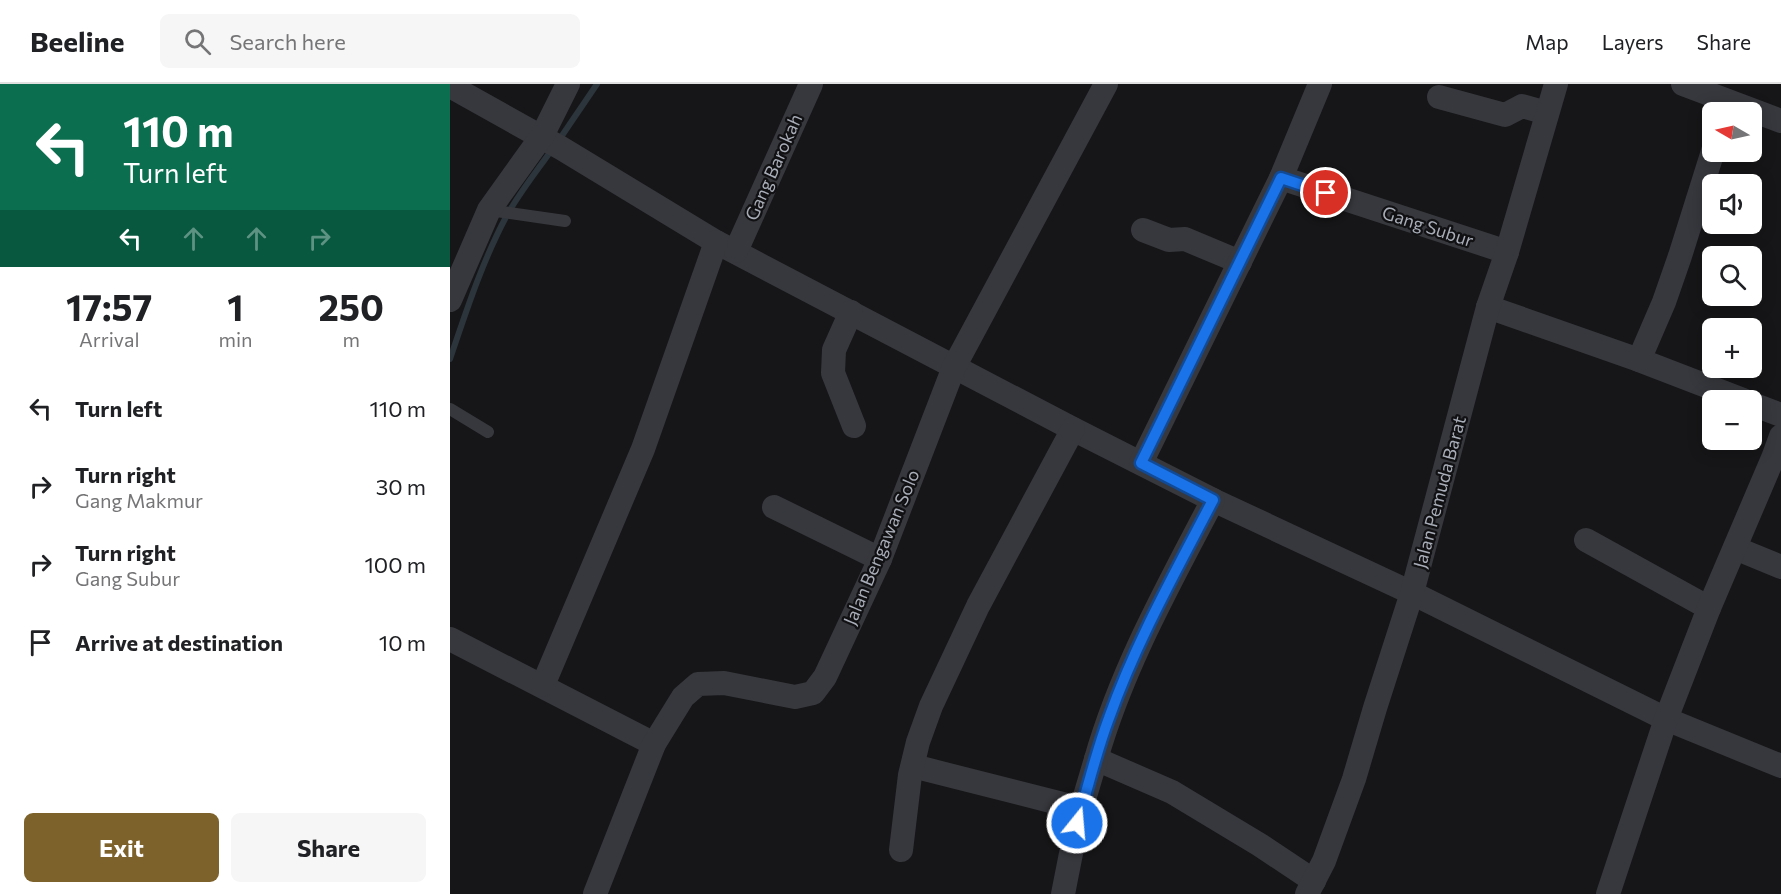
<!DOCTYPE html>
<meta charset="utf-8">
<style>
body{margin:0;font-family:Commissioner,sans-serif;background:#f6f6f6;color:#202124;height:100vh;display:flex;flex-direction:column;font-size:22px;white-space:nowrap}
*{box-sizing:border-box;margin:0}
p{font-size:20px;color:#757577}
.icon{flex:none;width:33px;height:33px;fill:none;stroke:currentColor;stroke-width:2;stroke-linecap:round;stroke-linejoin:round}
.map{position:relative;flex:1;overflow:hidden}
.sheet{display:flex;flex-direction:column;background:#fff;width:450px}
.sheet>*{flex:none}
.banner{background:#0b6e4f;color:#fff;overflow:hidden}
.needle{width:39px;rotate:279deg}
.controls{position:absolute;left:1252px;top:18px;display:grid;gap:12px}
.controls a{display:grid;place-items:center;width:60px;height:60px;border-radius:9px;background:#fff;box-shadow:0 3px 15px #0003;font-size:30px}
.pin{position:absolute;display:grid;place-items:center;width:51px;height:51px;color:#fff;margin:-26px;border:3px solid #fff;border-radius:50%;box-shadow:0 2px 6px #0007}
.me{position:absolute;width:66px;margin:-33px;rotate:17deg;stroke-linejoin:round;filter:drop-shadow(0 0 4px #0008)}
.turn{display:flex;align-items:center;gap:21px;height:126px;padding:0 24px;font-size:27px}
.turn .icon{width:78px;height:78px;stroke-width:2.5}
.turn b{display:block;font-size:42px;line-height:51px}
.lanes{display:flex;align-items:center;height:57px;padding:0 24px;background:#0003;justify-content:center;gap:30px;direction:ltr}
.lanes .off{opacity:.35}
.eta{display:flex;justify-content:space-evenly;align-items:center;height:102px;text-align:center}
.eta b{font-size:36px;font-weight:700;line-height:42px}
.primary-button{display:flex;gap:12px;margin-top:auto;padding:12px 24px}
.primary-button a{flex:1;height:69px;border-radius:9px;background:#7e622b;color:#fff;font-size:24px;font-weight:700;line-height:69px;text-align:center}
.primary-button a+a{background:#f6f6f6;color:#202124}
ul{padding:0;list-style:none}
li{display:flex;align-items:center;gap:18px;height:78px;padding:0 24px}
li div{flex:1}
li b{display:block;font-size:22px}
li em{font-style:normal}
header{display:flex;align-items:center;gap:36px;box-sizing:border-box;height:84px;padding:0 30px;background:#fff;border-bottom:2px solid #e0e0e0}
header strong{font-size:28px}
nav{display:flex;gap:33px;margin-inline-start:auto;font-size:21px}
.search{width:420px;height:54px;background:#f6f6f6;display:flex;align-items:center;gap:15px;box-sizing:border-box;padding:0 21px;border-radius:9px;color:#757577;font-size:22px}
main{display:flex;flex:1;min-height:0}
.map>svg:first-child{display:block}
.lines{fill:none;stroke-linecap:round;stroke-linejoin:round}
.stream{stroke:#2c353c;stroke-width:6}
.lane{stroke:#37383d;stroke-width:12}
.street{stroke:#37383d;stroke-width:24}
.route-casing{stroke:#114b97;stroke-width:15}
.route{stroke:#1a73e8;stroke-width:10}
.labels{text-anchor:middle;dominant-baseline:central;stroke-width:4.5;stroke-linejoin:round;paint-order:stroke}
.street-label{font-size:18px;fill:#a8adb8;stroke:#111113}
</style>
<header>
<strong>Beeline</strong>
<div class="search"><svg class="icon" aria-label="search" viewBox="0 0 24 24"><circle cx="10" cy="10" r="6"/><path d="M15 15l6 6"/></svg>Search here</div>
<nav><a>Map</a><a>Layers</a><a>Share</a></nav>
</header>
<main>
<section class="sheet">
<div class="banner">
<div class="turn"><svg class="icon" aria-label="left" viewBox="0 0 24 24"><path d="M17 20v-9H6M10 6l-5 5 5 5"/></svg><div><b>110 m</b>Turn left</div></div>
<div class="lanes"><svg class="icon" aria-label="left" viewBox="0 0 24 24"><path d="M17 20v-9H6M10 6l-5 5 5 5"/></svg><svg class="icon off" aria-label="ahead" viewBox="0 0 24 24"><path d="M12 20V5M6 11l6-6 6 6"/></svg><svg class="icon off" aria-label="ahead" viewBox="0 0 24 24"><path d="M12 20V5M6 11l6-6 6 6"/></svg><svg class="icon off" aria-label="right" viewBox="0 0 24 24"><path d="M7 20v-9h11M14 6l5 5-5 5"/></svg></div>
</div>
<div class="eta">
<div><b>17:57</b><p>Arrival</p></div>
<div><b>1</b><p>min</p></div>
<div><b>250</b><p>m</p></div>
</div>
<ul>
<li><svg class="icon" aria-label="left" viewBox="0 0 24 24"><path d="M17 20v-9H6M10 6l-5 5 5 5"/></svg><div><b>Turn left</b></div><em>110 m</em></li>
<li><svg class="icon" aria-label="right" viewBox="0 0 24 24"><path d="M7 20v-9h11M14 6l5 5-5 5"/></svg><div><b>Turn right</b><p>Gang Makmur</p></div><em>30 m</em></li>
<li><svg class="icon" aria-label="right" viewBox="0 0 24 24"><path d="M7 20v-9h11M14 6l5 5-5 5"/></svg><div><b>Turn right</b><p>Gang Subur</p></div><em>100 m</em></li>
<li><svg class="icon" aria-label="arrive" viewBox="0 0 24 24"><path d="M6 21V4h12l-3 4 3 4H6"/></svg><div><b>Arrive at destination</b></div><em>10 m</em></li>
</ul>
<div class="primary-button"><a>Exit</a><a>Share</a></div>
</section>
<div class="map">
<svg width="1331" height="810" viewBox="0 0 1331 810">
<rect width="100%" height="100%" fill="#161618"/>
<g class="lines">
<g class="stream">
<polyline points="109,56 147,0"/>
<path d="M0,275C16,228 32,178 56,133C69,109 87,87 103,64"/>
</g>
<g class="lane">
<polyline points="39,126 115,137"/>
<polyline points="0,325 38,348"/>
</g>
<g class="street">
<polyline points="1233,0 1331,37"/>
<polyline points="0,2 111,64 266,158 623,345 763,416 962,509 1216,635 1331,682"/>
<polyline points="989,13 1055,31 1072,22 1097,29"/>
<polyline points="831,94 1057,168"/>
<polyline points="693,146 719,156 735,155 790,178"/>
<polyline points="286,167 361,0"/>
<polyline points="0,216 39,126 92,52 118,0"/>
<polyline points="1038,223 1189,276 1293,316"/>
<polyline points="401,228 384,266 383,289 404,342"/>
<polyline points="1189,276 1214,218 1230,172 1263,67"/>
<polyline points="1302,320 1331,331"/>
<polyline points="691,379 831,94 870,0"/>
<path d="M763,416C719,500 672,584 646,675L722,708L810,761L864,797"/>
<polyline points="324,423 430,475"/>
<polyline points="1136,456 1259,524"/>
<polyline points="1285,464 1331,483"/>
<polyline points="0,555 204,660"/>
<polyline points="93,601 193,365 266,158"/>
<polyline points="463,682 632,725"/>
<polyline points="451,766 460,691 468,658 481,622 528,522 623,345"/>
<polyline points="145,810 204,660 233,613 248,600 274,599 345,613 363,609 375,593 430,475 504,283 656,0"/>
<polyline points="613,810 627,739 646,675"/>
<polyline points="857,810 874,777 904,695 925,624 962,509 1038,223 1057,168 1106,0"/>
<polyline points="1158,810 1216,635 1259,524 1323,374 1331,352"/>
</g>
</g>
<g class="lines">
<g class="route-casing">
<path id="route" d="M627,739C638,704 646,668 659,634C686,558 726,487 763,416L691,379L831,94L876,109"/>
</g>
<use href="#route" class="route"/>
</g>
<g class="labels">
<g class="street-label">
<text transform="translate(323 83) rotate(-66)">Gang Barokah</text>
<text transform="translate(978 142) rotate(18)">Gang Subur</text>
<text transform="translate(989 408) rotate(-75)">Jalan Pemuda Barat</text>
<text transform="translate(431 463) rotate(-67)">Jalan Bengawan Solo</text>
</g>
</g>
</svg>
<div class="controls">
<a><svg class="needle" viewBox="-14 -14 28 28"><path d="M0-13l5 13h-10z" fill="#e53935"/><path d="M0 13l5-13h-10z" fill="#757577"/></svg></a>
<a><svg class="icon" aria-label="sound" viewBox="0 0 24 24"><path d="M4 9h4l5-4v14l-5-4H4zM17 9q2 3 0 6"/></svg></a>
<a><svg class="icon" aria-label="search" viewBox="0 0 24 24"><circle cx="10" cy="10" r="6"/><path d="M15 15l6 6"/></svg></a>
<a>+</a>
<a>−</a>
</div>
<div class="pin" style="left:876px;top:109px;background:#d93025"><svg class="icon" aria-label="arrive" viewBox="0 0 24 24"><path d="M6 21V4h12l-3 4 3 4H6"/></svg></div>
<svg class="me" style="left:627px;top:739px" viewBox="-20 -20 40 40"><circle r="17" fill="#1a73e8" stroke="#fff" stroke-width="3"/><path d="M0-11L8 9 0 5-8 9z" fill="#fff"/></svg>
</div>
</main>
